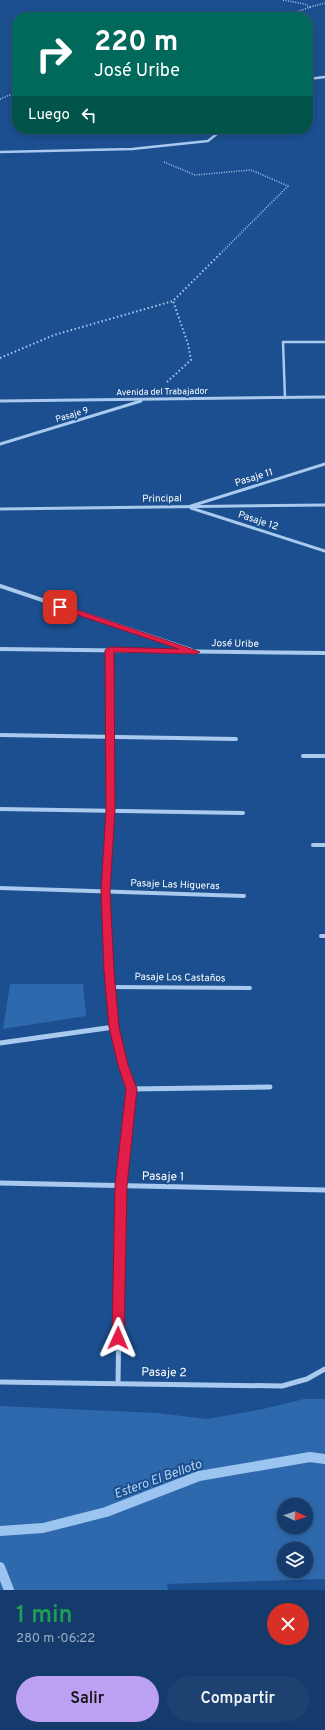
<!DOCTYPE html>
<html lang="es">
<meta charset="utf-8">
<style>
body{margin:0;font-family:Overpass,sans-serif;background:#1d4271;color:#f1f3f6;height:100vh;display:flex;flex-direction:column;font-size:15px;white-space:nowrap}
*{box-sizing:border-box;margin:0}
p{font-size:13px;color:#9dadc1}
.icon{flex:none;width:22px;height:22px;fill:none;stroke:currentColor;stroke-width:2;stroke-linecap:round;stroke-linejoin:round}
.map{position:relative;height:1590px;overflow:hidden}
.sheet{display:flex;flex-direction:column;background:#143b6b;flex:1}
.sheet>*{flex:none}
.banner{position:absolute;left:12px;top:12px;width:301px;height:122px;border-radius:16px;box-shadow:0 2px 6px #0003,0 0 0 1px #33557e;background:#00695c;color:#fff;overflow:hidden}
.needle{width:26px;rotate:93deg}
.fabs{position:absolute;left:277px;top:1498px;display:grid;gap:8px}
.fabs a{display:grid;place-items:center;width:36px;height:36px;border-radius:50%;background:#143b6b;box-shadow:0 2px 6px #0003,0 0 0 1px #33557e;font-size:20px}
.pin{position:absolute;display:grid;place-items:center;width:34px;height:34px;color:#fff;margin:-17px;border-radius:8px;box-shadow:0 2px 6px #0006}
.me{position:absolute;width:44px;margin:-22px;rotate:1deg;stroke-linejoin:round;filter:drop-shadow(0 0 3px #0008)}
.turn{display:flex;align-items:center;gap:14px;height:84px;padding:0 16px;font-size:18px}
.turn .icon{width:52px;height:52px;stroke-width:2.5}
.turn b{display:block;font-size:28px;line-height:34px}
.then{display:flex;align-items:center;height:38px;padding:0 16px;background:#0003;gap:8px;font-size:15px}
.round{display:grid;place-items:center;flex:none;width:42px;height:42px;border-radius:21px;background:#1d4271}
.overview{display:flex;align-items:center;justify-content:space-between;height:68px;padding:0 16px}
h1{font-size:24px;font-weight:600;line-height:30px;color:#1e9e55}
.cta{display:flex;gap:8px;margin-top:auto;padding:8px 16px}
.cta a{flex:1;height:46px;border-radius:24px;background:#bca0f2;color:#111;font-size:16px;font-weight:600;line-height:46px;text-align:center}
.cta a+a{background:#1d4271;color:#f1f3f6}
.map>svg:first-child{display:block}
.green{fill:#2e69ad;fill-rule:evenodd}
.lines{fill:none;stroke-linecap:round;stroke-linejoin:round}
.stream{stroke:#9cc4f0;stroke-width:10}
.path-far1{stroke:#a9c9ee;stroke-width:1.5;stroke-dasharray:1 1.5;stroke-linecap:butt}
.path{stroke:#a9c9ee;stroke-width:2;stroke-dasharray:1.5 2.5;stroke-linecap:butt}
.lane{stroke:#a9c9ee;stroke-width:2.5}
.street-far3{stroke:#a9c9ee;stroke-width:2.5}
.street-far2{stroke:#a9c9ee;stroke-width:3}
.street-far1{stroke:#a9c9ee;stroke-width:4}
.street{stroke:#a9c9ee;stroke-width:5}
.route{fill:#e11d48;stroke:#92132f}
.labels{text-anchor:middle;dominant-baseline:central;stroke-width:4;stroke-linejoin:round;paint-order:stroke}
.far-street-label{font-size:9px;fill:#fff;stroke:#1b4f8f}
.street-label{font-size:10px;fill:#fff;stroke:#1b4f8f}
.near-street-label{font-size:12px;fill:#fff;stroke:#1b4f8f}
.near-water-label{font-size:13px;font-style:italic;fill:#b5d3f5;stroke:#1b4f8f}
</style>
<div class="map">
<svg width="325" height="1590" viewBox="0 0 325 1590">
<rect width="100%" height="100%" fill="#1b4f8f"/>
<g class="green">
<polygon points="10,984 83,984 86,1016 3,1029"/>
<path d="M304,1399H325V1579L167,1584L168,1590H0V1406L157,1413L207,1419L263,1409ZM284,1505H306V1527H284ZM284,1549H306V1571H284Z"/>
</g>
<g class="lines">
<g class="stream">
<polyline points="0,1531 43,1528 106,1512 199,1476 310,1457 325,1459"/>
<polyline points="0,1567 9,1590"/>
</g>
<g class="path-far1">
<polyline points="283,0 305,4 310,7 283,17"/>
<polyline points="310,7 325,3"/>
<polyline points="0,99 17,92"/>
<polyline points="164,162 195,175 251,170 288,186 221,253"/>
</g>
<g class="path">
<polyline points="0,358 54,335 173,301"/>
<polyline points="167,382 191,360 188,344 173,301 222,252"/>
</g>
<polyline class="lane" points="285,398 283,342 325,342"/>
<g class="street-far3">
<polyline points="308,79 325,77"/>
<polyline points="0,152 132,149 208,141 223,129"/>
</g>
<g class="street-far2">
<polyline points="0,401 325,397"/>
<polyline points="0,444 141,401"/>
<polyline points="191,506 325,464"/>
<polyline points="191,508 325,551"/>
<polyline points="0,509 325,505"/>
</g>
<g class="street-far1">
<polyline points="0,586 191,650"/>
<polyline points="0,649 325,653"/>
<polyline points="110,650 110,810 106,891 113,1019"/>
<polyline points="0,735 236,739"/>
<polyline points="303,756 325,756"/>
<polyline points="0,809 243,813"/>
<polyline points="313,845 325,845"/>
<polyline points="0,888 244,896"/>
<polyline points="321,936 325,936"/>
<polyline points="110,987 250,988"/>
</g>
<g class="street">
<polyline points="113,1018 123,1065 131,1089 121,1186 118,1383"/>
<polyline points="0,1043 114,1027"/>
<polyline points="131,1089 270,1087"/>
<polyline points="0,1183 325,1190"/>
<polyline points="0,1382 282,1386 307,1379 325,1369"/>
</g>
</g>
<polygon class="route" points="60,604 200,652 196,654 114,652 115,810 110,891 114,971 119,1027 128,1065 137,1089 127,1186 124,1338 123,1341 118,1343 114,1341 112,1338 115,1186 126,1089 118,1065 109,1027 104,971 101,891 106,810 105,650 110,647 179,649 57,608 56,607"/>
<g class="labels">
<g class="far-street-label">
<text transform="translate(162 392) rotate(-1)">Avenida del Trabajador</text>
<text transform="translate(72 415) rotate(-17)">Pasaje 9</text>
</g>
<g class="street-label">
<text transform="translate(254 478) rotate(-17)">Pasaje 11</text>
<text transform="translate(162 499) rotate(-1)">Principal</text>
<text transform="translate(258 521) rotate(18)">Pasaje 12</text>
<text transform="translate(235 644) rotate(1)">José Uribe</text>
<text transform="translate(175 885) rotate(2)">Pasaje Las Higueras</text>
<text transform="translate(180 978) rotate(1)">Pasaje Los Castaños</text>
</g>
<g class="near-street-label">
<text transform="translate(163 1177) rotate(1)">Pasaje 1</text>
<text transform="translate(164 1373) rotate(1)">Pasaje 2</text>
</g>
<g class="near-water-label">
<text transform="translate(158 1480) rotate(-20)">Estero El Belloto</text>
</g>
</g>
</svg>
<div class="fabs">
<a><svg class="needle" viewBox="-14 -14 28 28"><path d="M0-13l5 13h-10z" fill="#e53935"/><path d="M0 13l5-13h-10z" fill="#9dadc1"/></svg></a>
<a><svg class="icon" aria-label="layers" viewBox="0 0 24 24"><path d="M12 4l9 5-9 5-9-5zM3 14l9 5 9-5"/></svg></a>
</div>
<div class="pin" style="left:60px;top:607px;background:#d93025"><svg class="icon" aria-label="arrive" viewBox="0 0 24 24"><path d="M6 21V4h12l-3 4 3 4H6"/></svg></div>
<svg class="me" style="left:118px;top:1338px" viewBox="-20 -20 40 40"><path d="M0-17L14 15 0 8-14 15z" fill="#e11d48" stroke="#fff" stroke-width="4"/></svg>
<div class="banner">
<div class="turn"><svg class="icon" aria-label="right" viewBox="0 0 24 24"><path d="M7 20v-9h11M14 6l5 5-5 5"/></svg><div><b>220 m</b>José Uribe</div></div>
<div class="then">Luego<svg class="icon" aria-label="left" viewBox="0 0 24 24"><path d="M17 20v-9H6M10 6l-5 5 5 5"/></svg></div>
</div>
</div>
<section class="sheet">
<div class="overview"><div><h1>1 min</h1><p>280 m · 06:22</p></div><a class="round" style="background:#d93025;color:#fff"><svg class="icon" aria-label="close" viewBox="0 0 24 24"><path d="M6 6l12 12M18 6L6 18"/></svg></a></div>
<div class="cta"><a>Salir</a><a>Compartir</a></div>
</section>
